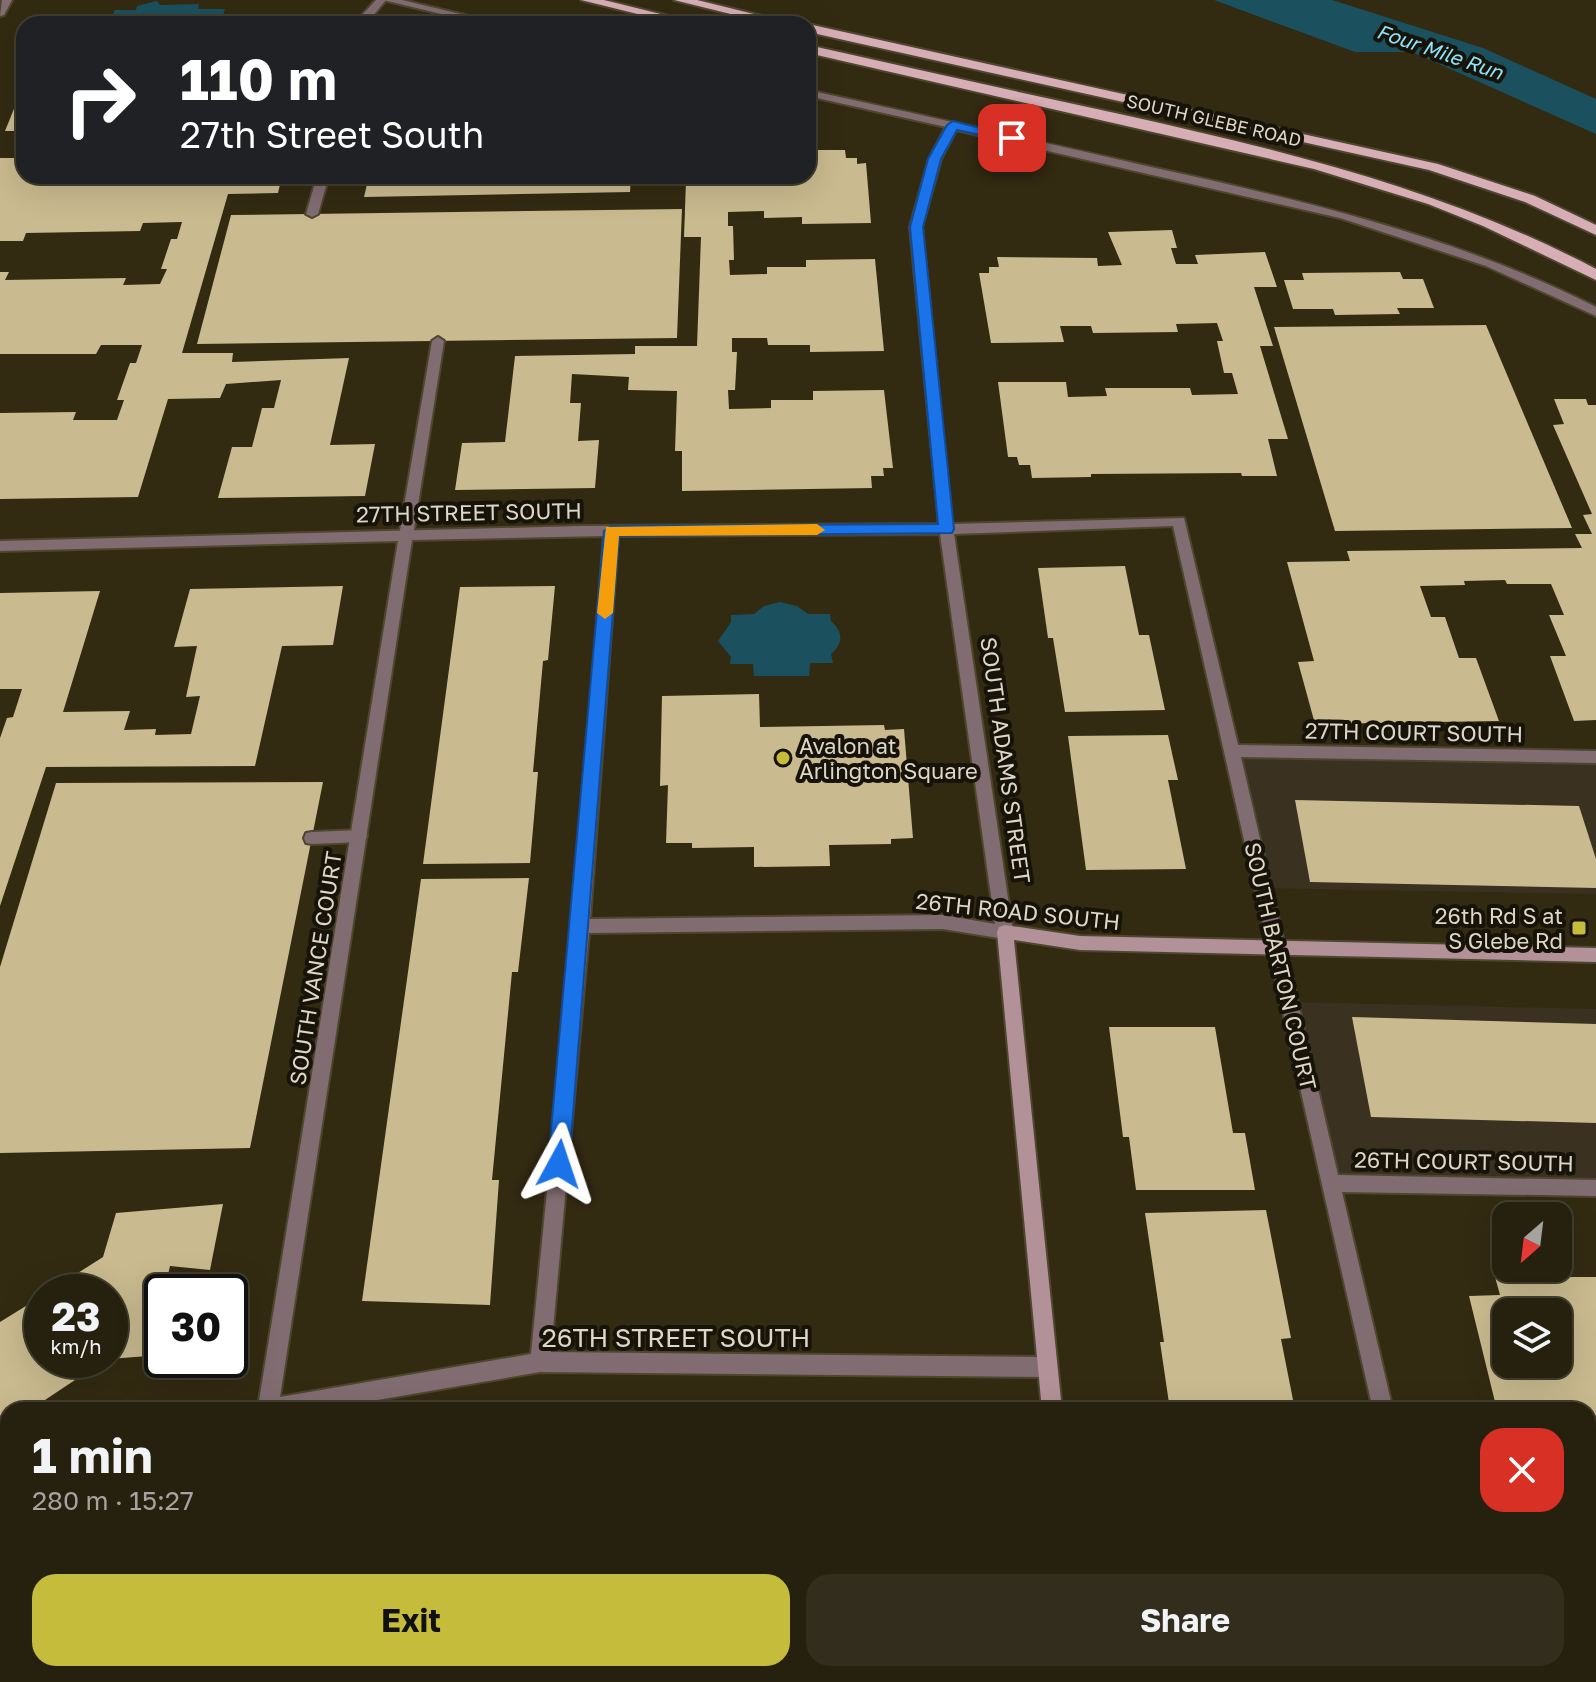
<!DOCTYPE html>
<meta charset="utf-8">
<style>
body{margin:0;font-family:"Golos Text",sans-serif;background:#322d1c;color:#f1f3f6;height:100vh;display:flex;flex-direction:column;font-size:30px;white-space:nowrap}
*{box-sizing:border-box;margin:0}
p{font-size:26px;color:#a4a39e}
.icon{flex:none;width:44px;height:44px;fill:none;stroke:currentColor;stroke-width:2;stroke-linecap:round;stroke-linejoin:round}
.map{position:relative;flex:1;overflow:hidden}
.panel{position:absolute;left:0px;top:1402px;width:1596px;height:280px;display:flex;flex-direction:column;background:#26200e;border-radius:24px 24px 0 0;box-shadow:0 8px 32px #0002,0 0 0 2px #423e2e}
.panel>*{flex:none}
.hud{position:absolute;left:16px;top:16px;width:800px;height:168px;border-radius:24px;box-shadow:0 8px 32px #0002,0 0 0 2px #423e2e;background:#202124;color:#fff;overflow:hidden}
.needle{width:52px;rotate:208deg}
.fabs{position:absolute;left:1492px;top:1202px;display:grid;gap:16px}
.fabs a{display:grid;place-items:center;width:80px;height:80px;border-radius:16px;background:#26200e;box-shadow:0 8px 32px #0002,0 0 0 2px #423e2e;font-size:40px}
.speed{position:absolute;left:24px;top:1274px;display:flex;gap:16px;font-size:40px;font-weight:700;text-align:center}
.speed>*{display:grid;place-content:center;width:104px;height:104px;border-radius:50%;background:#26200e;box-shadow:0 8px 32px #0002,0 0 0 2px #423e2e;line-height:1}
.speed small{font-size:20px;font-weight:400}
.speed .limit{border:4px solid #111;border-radius:12px;background:#fff;color:#111}
.pin{position:absolute;display:grid;place-items:center;width:68px;height:68px;color:#fff;margin:-34px;border-radius:16px;box-shadow:0 4px 12px #0006}
.me{position:absolute;width:88px;margin:-44px;rotate:5deg;stroke-linejoin:round;filter:drop-shadow(0 0 6px #0008)}
.turn{display:flex;align-items:center;gap:28px;height:168px;padding:0 32px;font-size:36px}
.turn .icon{width:104px;height:104px;stroke-width:2.5}
.turn b{display:block;font-size:56px;line-height:68px}
.round{display:grid;place-items:center;flex:none;width:84px;height:84px;border-radius:24px;background:#322d1c}
.overview{display:flex;align-items:center;justify-content:space-between;height:136px;padding:0 32px}
h1{font-size:48px;font-weight:700;line-height:60px}
.primary-button{display:flex;gap:16px;margin-top:auto;padding:16px 32px}
.primary-button a{flex:1;height:92px;border-radius:24px;background:#c6bc3c;color:#111;font-size:32px;font-weight:700;line-height:92px;text-align:center}
.primary-button a+a{background:#322d1c;color:#f1f3f6}
.map>svg:first-child{display:block}
.commercial{fill:#3b3121}
.water{fill:#1b505e}
.building{fill:#c9ba8f;fill-rule:evenodd}
.lines{fill:none;stroke-linecap:round;stroke-linejoin:round}
.lane-casing{stroke:#4e462f;stroke-width:4}
.street-casing{stroke:#4e462f;stroke-width:4}
.secondary-casing{stroke:#4e462f;stroke-width:4}
.primary-casing{stroke:#4e462f;stroke-width:4}
.lane{fill:#816c71;fill-rule:evenodd}
.street{fill:#816c71;fill-rule:evenodd}
.secondary{fill:#b29198;fill-rule:evenodd}
.primary{fill:#d7adb6;fill-rule:evenodd}
.route{fill:#1a73e8;stroke:#114b97;stroke-width:2}
.slow{fill:#f59e0b}
.poi-dot{fill:#c6bc3c;stroke:#171309;stroke-width:3}
.labels{text-anchor:middle;dominant-baseline:central;stroke-width:8;stroke-linejoin:round;paint-order:stroke}
.far-street-label{font-size:18px;fill:#dcd7c8;stroke:#171309}
.far-water-label{font-size:20px;font-style:italic;fill:#8de4fc;stroke:#171309}
.street-label{font-size:22px;fill:#dcd7c8;stroke:#171309}
.poi-label{font-size:22px;fill:#dcd7c8;stroke:#171309;text-anchor:start}
.near-street-label{font-size:26px;fill:#dcd7c8;stroke:#171309}
</style>
<div class="map">
<svg width="1596" height="1682" viewBox="0 0 1596 1682">
<rect width="100%" height="100%" fill="#332a12"/>
<g class="commercial">
<polygon points="1232,752 1596,757 1596,894 1263,888"/>
<polygon points="1289,1002 1596,1009 1596,1188 1331,1183"/>
</g>
<g class="water">
<polygon points="1214,0 1332,0 1483,48 1596,99 1596,134 1412,52 1355,52"/>
<polygon points="157,1 160,5 199,4 198,9 225,9 220,24 109,24 115,10 136,10 137,6"/>
<path d="M780,602L797,606L808,614H830L831,621C843,632 844,643 831,654L833,663H810L809,676H754L753,664H730L731,657L718,641L731,622V615L754,614L764,606Z"/>
</g>
<g class="building">
<polygon points="24,84 24,131 5,131"/>
<polygon points="808,150 845,150 846,158 857,158 857,164 866,163 871,223 802,224 802,217 764,218 764,211 728,212 728,226 733,226 734,260 729,260 730,275 767,274 767,267 806,267 806,260 875,259 884,351 810,352 810,345 768,345 767,338 732,338 732,352 737,352 736,372 735,390 728,390 729,409 771,408 771,400 813,400 813,391 884,390 893,468 883,468 884,476 871,476 872,488 682,491 682,451 675,451 677,391 628,390 629,377 572,374 570,403 581,403 578,441 599,440 595,488 455,490 462,443 505,442 515,356 635,354 635,346 697,346 701,237 684,237 686,180 688,176 808,176"/>
<polygon points="0,158 24,158 24,176 282,176 278,193 228,194 182,353 233,353 232,362 349,358 330,445 375,444 365,496 218,498 232,447 252,447 262,408 274,408 281,380 226,384 220,398 168,399 138,497 0,499 0,413 76,412 73,420 117,420 124,400 117,400 130,363 136,363 142,345 101,345 96,354 0,354 0,272 9,272 5,280 126,278 123,285 160,284 167,269 161,269 171,239 177,239 182,222 143,223 140,231 26,233 23,241 0,241"/>
<polygon points="369,176 631,176 630,192 364,197"/>
<polygon points="682,209 677,338 197,344 231,215"/>
<polygon points="1172,230 1177,248 1171,248 1176,264 1198,264 1195,255 1265,252 1277,287 1254,287 1273,346 1260,346 1288,439 1268,439 1277,476 1242,476 1241,473 1091,474 1091,477 1032,478 1030,465 1019,465 1017,457 1008,457 998,382 1066,382 1068,397 1107,396 1105,388 1190,388 1192,395 1238,394 1232,373 1224,373 1217,341 1223,341 1217,323 1176,324 1178,332 1093,333 1091,326 1060,326 1064,342 991,343 979,273 989,273 989,267 999,267 997,257 1097,258 1098,266 1122,265 1108,232"/>
<polygon points="1400,272 1403,279 1423,279 1434,308 1397,308 1400,314 1335,315 1333,309 1293,309 1284,280 1304,280 1302,273"/>
<polygon points="1486,325 1572,528 1335,531 1274,327"/>
<polygon points="1554,399 1586,399 1588,405 1596,405 1596,720 1574,721 1550,656 1566,656 1549,615 1564,615 1551,584 1507,584 1505,580 1464,581 1465,585 1420,586 1431,617 1445,617 1459,658 1476,658 1499,721 1315,724 1298,662 1314,661 1287,562 1350,561 1347,551 1582,548 1575,534 1592,534 1583,515 1592,514 1553,425 1564,424"/>
<polygon points="1125,566 1139,635 1149,635 1165,710 1065,712 1053,638 1048,638 1038,568"/>
<polygon points="343,586 333,645 282,646 255,766 46,767 0,906 0,738 7,718 13,717 22,689 0,689 0,593 100,591 63,712 130,711 124,730 156,729 155,735 191,734 200,696 186,697 197,646 174,647 190,589"/>
<polygon points="555,586 548,660 543,661 533,772 538,772 530,863 423,864 460,587"/>
<polygon points="759,694 760,727 884,725 885,730 904,729 913,838 891,839 891,844 829,845 830,866 754,867 754,847 692,848 692,843 666,843 668,785 660,786 662,696"/>
<polygon points="1168,735 1178,780 1168,780 1186,869 1086,870 1068,736"/>
<polygon points="323,782 250,1148 0,1153 0,967 56,783"/>
<polygon points="1295,800 1579,806 1596,859 1596,888 1310,882"/>
<polygon points="529,878 518,972 512,972 492,1180 499,1180 490,1305 362,1301 421,879"/>
<polygon points="1352,1017 1596,1024 1596,1123 1371,1117"/>
<polygon points="1109,1027 1215,1027 1233,1133 1245,1133 1255,1190 1136,1190 1129,1137 1123,1137"/>
<polygon points="223,1204 210,1270 170,1266 160,1310 160,1355 110,1359 110,1292 48,1292 103,1257 116,1213"/>
<polygon points="1266,1210 1291,1338 1281,1339 1295,1410 1170,1410 1160,1342 1164,1342 1145,1213"/>
<path d="M1495,1277H1596V1472H1588V1410H1497L1469,1296L1500,1295ZM1506,1312H1558V1364H1506Z"/>
<polygon points="42,1296 42,1360 105,1360 30,1410 8,1410 8,1425 0,1430 0,1322"/>
<polygon points="8,1674 250,1674 239,1682 0,1682"/>
<polygon points="1209,1674 1357,1674 1358,1682 1210,1682"/>
</g>
<g class="lines">
<g class="lane-casing">
<g id="lane">
<polygon points="376,0 386,0 371,18 369,24 359,24 362,15"/>
<polygon points="317,176 329,176 318,214 312,217 306,214"/>
<polygon points="438,337 444,341 413,536 406,541 399,536 432,341"/>
<polygon points="359,830 365,832 367,836 365,840 359,842 312,844 306,843 304,838 306,833 312,832"/>
<polygon points="314,1674 336,1674 337,1682 315,1682"/>
</g>
</g>
<g class="street-casing">
<g id="street">
<polygon points="2,0 12,0 4,15 0,16"/>
<polygon points="383,0 402,0 502,24 483,24"/>
<path d="M808,90C923,115 1037,141 1151,167C1305,201 1455,236 1596,307V316L1486,266L1340,218L956,130L941,159L922,227L952,524L1184,518L1238,745L1596,751V763L1241,757L1338,1175L1596,1180V1196L1342,1192L1393,1410H1373L1173,526L954,534L1013,932L1011,937L1005,939L943,929L589,933L551,1352L1047,1357L1054,1360L1057,1367L1054,1374L1047,1377L540,1372L319,1410H252L255,1403L259,1401L398,541L0,551V541L581,526L939,524L910,227L929,159L946,127L808,96ZM940,534L995,924L943,915L590,919L618,536ZM604,536L573,926L531,1354L280,1397L412,540Z"/>
<polygon points="8,1518 8,1540 0,1543 0,1521"/>
<polygon points="1432,1674 1454,1674 1456,1682 1434,1682"/>
</g>
</g>
<g class="secondary-casing">
<g id="secondary">
<polygon points="1005,925 1080,936 1596,948 1596,962 1080,950 1014,940 1062,1410 1042,1410 997,932 999,927"/>
<polygon points="1071,1674 1093,1674 1094,1682 1072,1682"/>
</g>
</g>
<g class="primary-casing">
<g id="primary">
<polygon points="581,0 604,0 701,24 678,24"/>
<polygon points="674,0 697,0 795,24 771,24"/>
<polygon points="808,24 1438,164 1535,196 1596,225 1596,235 1525,202 1429,170 808,32"/>
<path d="M808,45C910,68 1013,91 1115,113C1281,150 1444,189 1596,269V280L1483,226L1428,204L1314,169L808,53Z"/>
</g>
</g>
<use href="#lane" class="lane"/>
<use href="#street" class="street"/>
<use href="#secondary" class="secondary"/>
<use href="#primary" class="primary"/>
</g>
<polygon class="route" points="953,121 1019,138 1012,142 957,130 941,159 923,227 954,529 952,533 619,536 569,1164 566,1171 559,1173 551,1171 548,1164 604,531 611,526 938,524 910,227 928,159 947,125"/>
<polygon class="slow" points="817,524 825,530 817,535 619,536 613,613 605,619 597,613 606,527"/>
<g class="poi-dot">
<circle cx="783" cy="758" r="8"/>
<rect x="1571" y="920" width="16" height="16" rx="4"/>
</g>
<g class="labels">
<g class="far-street-label">
<text transform="translate(1214 120) rotate(13)">SOUTH GLEBE ROAD</text>
</g>
<g class="far-water-label">
<text transform="translate(1440 51) rotate(19)">Four Mile Run</text>
</g>
<g class="street-label">
<text transform="translate(469 512) rotate(-1)">27TH STREET SOUTH</text>
<text transform="translate(1414 732) rotate(1)">27TH COURT SOUTH</text>
<text transform="translate(1006 760) rotate(82)">SOUTH ADAMS STREET</text>
<text transform="translate(1018 911) rotate(6)">26TH ROAD SOUTH</text>
<text transform="translate(1281 966) rotate(77)">SOUTH BARTON COURT</text>
<text transform="translate(315 968) rotate(-81)">SOUTH VANCE COURT</text>
<text transform="translate(1464 1161) rotate(1)">26TH COURT SOUTH</text>
</g>
<g class="poi-label">
<text x="799" y="745">Avalon at<tspan x="799" dy="25">Arlington Square</tspan></text>
<text x="1563" y="915" text-anchor="end">26th Rd S at<tspan x="1563" dy="25">S Glebe Rd</tspan></text>
</g>
<g class="near-street-label">
<text x="676" y="1337">26TH STREET SOUTH</text>
</g>
</g>
</svg>
<div class="fabs">
<a><svg class="needle" viewBox="-14 -14 28 28"><path d="M0-13l5 13h-10z" fill="#e53935"/><path d="M0 13l5-13h-10z" fill="#a4a39e"/></svg></a>
<a><svg class="icon" aria-label="layers" viewBox="0 0 24 24"><path d="M12 4l9 5-9 5-9-5zM3 14l9 5 9-5"/></svg></a>
</div>
<div class="speed"><div>23<small>km/h</small></div><div class="limit">30</div></div>
<div class="pin" style="left:1012px;top:138px;background:#d93025"><svg class="icon" aria-label="arrive" viewBox="0 0 24 24"><path d="M6 21V4h12l-3 4 3 4H6"/></svg></div>
<svg class="me" style="left:559px;top:1164px" viewBox="-20 -20 40 40"><path d="M0-17L14 15 0 8-14 15z" fill="#1a73e8" stroke="#fff" stroke-width="4"/></svg>
<div class="hud">
<div class="turn"><svg class="icon" aria-label="right" viewBox="0 0 24 24"><path d="M7 20v-9h11M14 6l5 5-5 5"/></svg><div><b>110 m</b>27th Street South</div></div>
</div>
<section class="panel">
<div class="overview"><div><h1>1 min</h1><p>280 m · 15:27</p></div><a class="round" style="background:#d93025;color:#fff"><svg class="icon" aria-label="close" viewBox="0 0 24 24"><path d="M6 6l12 12M18 6L6 18"/></svg></a></div>
<div class="primary-button"><a>Exit</a><a>Share</a></div>
</section>
</div>
